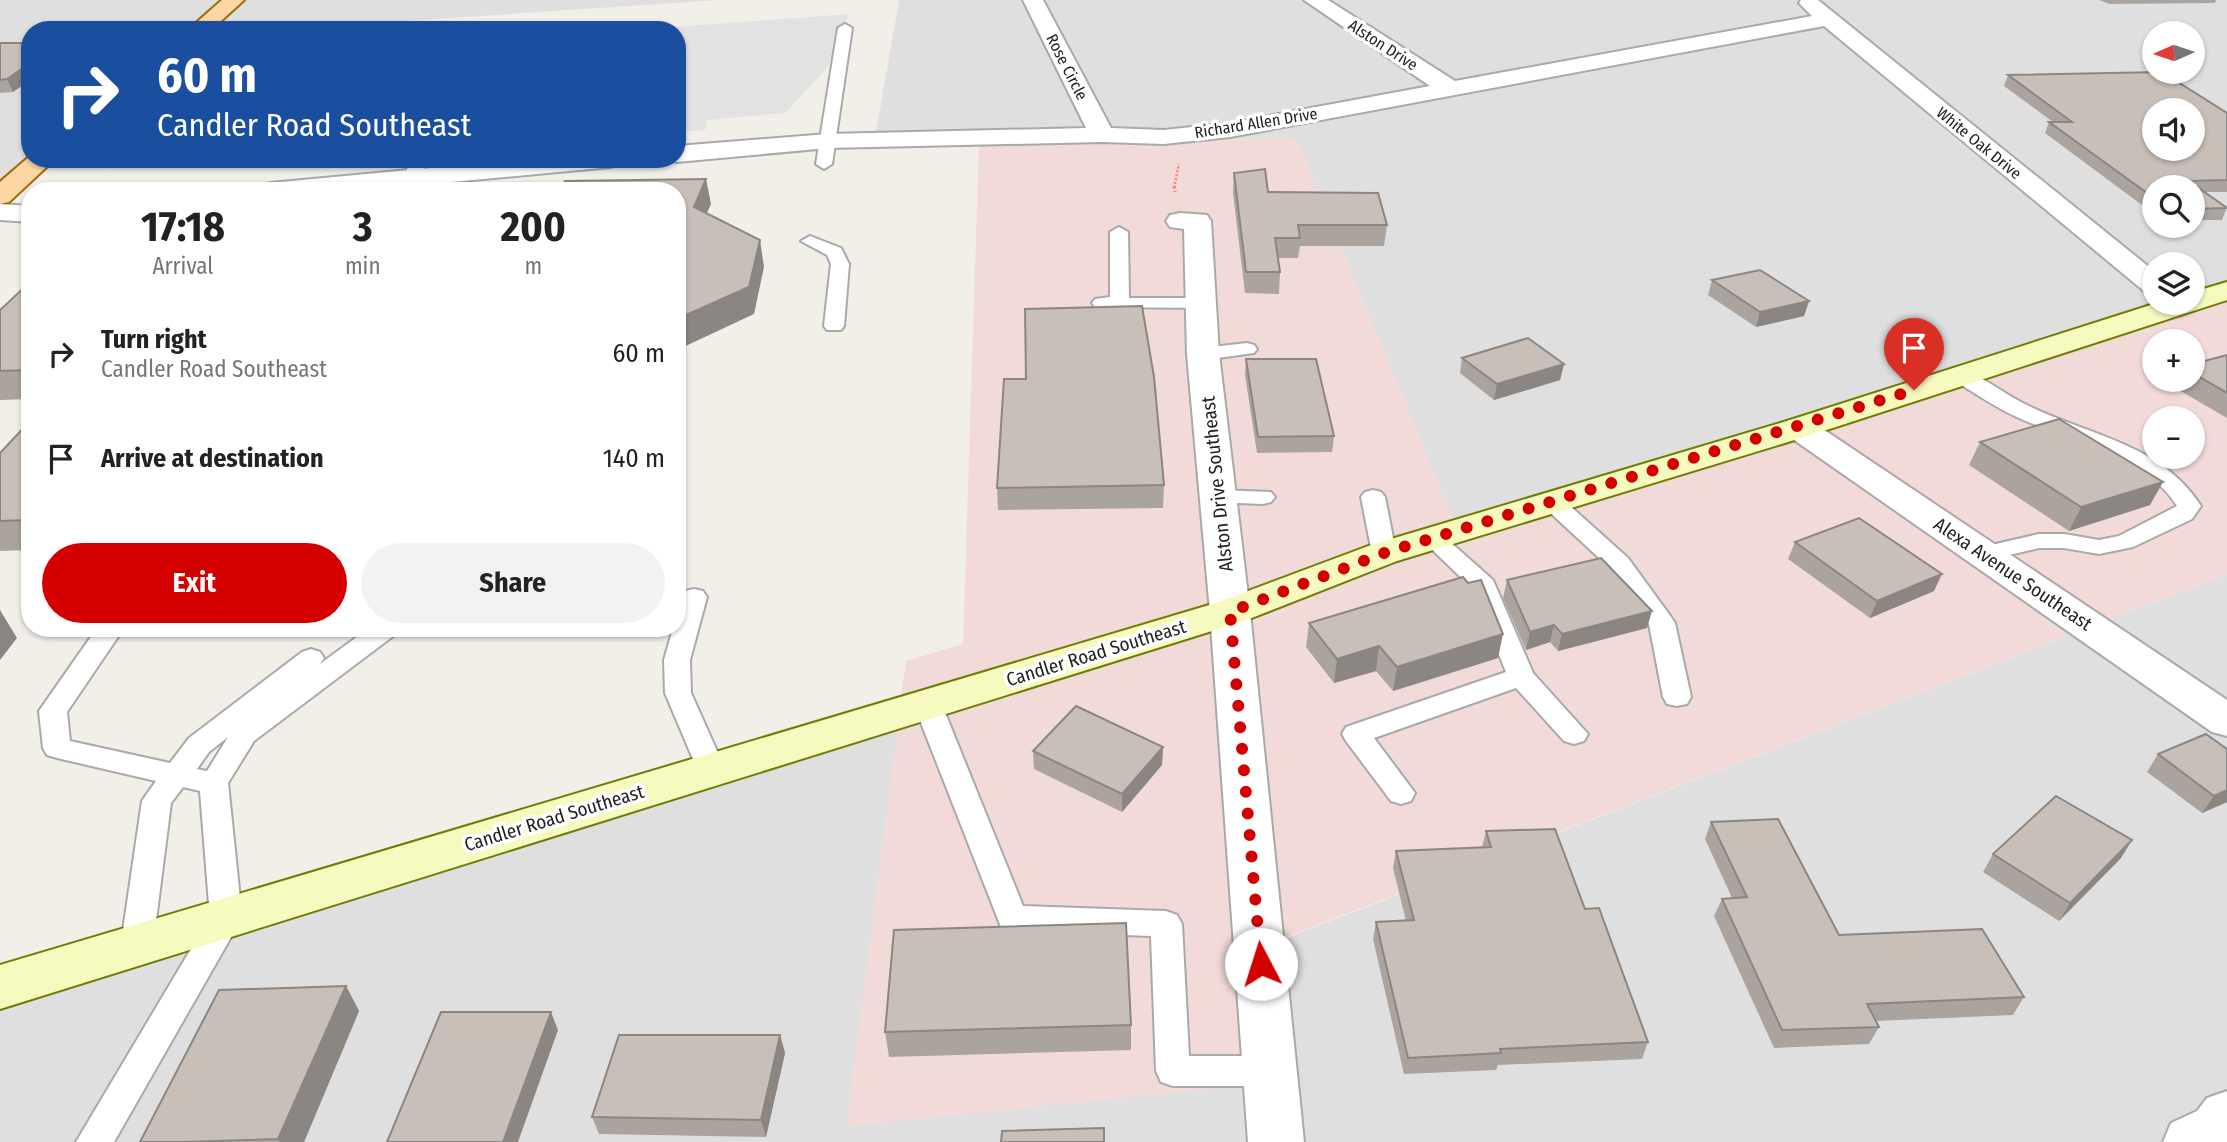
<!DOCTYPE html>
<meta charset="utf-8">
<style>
body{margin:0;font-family:"Fira Sans Condensed",sans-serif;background:#f2f2f2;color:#222;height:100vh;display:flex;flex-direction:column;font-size:26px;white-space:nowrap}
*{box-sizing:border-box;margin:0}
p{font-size:23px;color:#767676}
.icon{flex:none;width:38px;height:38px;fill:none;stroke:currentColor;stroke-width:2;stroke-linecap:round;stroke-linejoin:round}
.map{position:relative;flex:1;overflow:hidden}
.panel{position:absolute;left:21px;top:182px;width:665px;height:455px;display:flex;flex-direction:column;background:#fff;border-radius:28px;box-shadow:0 2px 5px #0004}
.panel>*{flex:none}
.hud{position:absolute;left:21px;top:21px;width:665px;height:147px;border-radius:28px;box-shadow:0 2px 5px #0004;background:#1a4fa0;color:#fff;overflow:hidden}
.needle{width:46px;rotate:267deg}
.fabs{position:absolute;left:2142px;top:21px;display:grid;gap:14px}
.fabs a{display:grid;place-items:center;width:63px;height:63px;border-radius:50%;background:#fff;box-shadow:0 2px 5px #0004;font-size:35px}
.pin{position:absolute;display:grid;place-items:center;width:60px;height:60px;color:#fff;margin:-72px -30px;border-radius:50% 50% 50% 0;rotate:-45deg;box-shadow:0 0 7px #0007}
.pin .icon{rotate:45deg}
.me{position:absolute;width:77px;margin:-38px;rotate:355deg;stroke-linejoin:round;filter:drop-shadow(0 0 5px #0008)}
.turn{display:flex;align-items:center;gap:24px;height:147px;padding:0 21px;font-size:32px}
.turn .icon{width:91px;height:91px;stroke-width:2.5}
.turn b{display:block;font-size:49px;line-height:60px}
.eta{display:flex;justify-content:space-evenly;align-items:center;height:119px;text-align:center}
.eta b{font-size:42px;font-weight:700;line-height:49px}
.action{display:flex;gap:14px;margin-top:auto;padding:14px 21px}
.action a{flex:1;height:80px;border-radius:42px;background:#d40000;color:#fff;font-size:28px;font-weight:700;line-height:80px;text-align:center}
.action a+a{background:#f2f2f2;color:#222}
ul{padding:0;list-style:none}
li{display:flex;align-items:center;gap:21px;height:105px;padding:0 21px}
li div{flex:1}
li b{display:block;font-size:26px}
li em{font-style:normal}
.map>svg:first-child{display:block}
.residential{fill:#e0dfdf;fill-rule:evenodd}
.commercial{fill:#f2dad9;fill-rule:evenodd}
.parking{fill:#e2e2e2}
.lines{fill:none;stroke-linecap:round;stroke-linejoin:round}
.service-casing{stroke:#a9a9a9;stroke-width:4}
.minor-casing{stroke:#a9a9a9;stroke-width:4}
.secondary-casing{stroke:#707d05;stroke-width:4}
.primary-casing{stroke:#a06b00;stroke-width:4}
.path-far1{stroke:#fa8072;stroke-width:2.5;stroke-dasharray:2 2;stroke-linecap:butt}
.path{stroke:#fa8072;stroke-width:3.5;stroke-dasharray:2.5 2.5;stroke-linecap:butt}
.service{fill:#fff;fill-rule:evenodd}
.minor{fill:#fff;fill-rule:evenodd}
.secondary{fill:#f7fabf;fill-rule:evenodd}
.primary{fill:#fcd6a4;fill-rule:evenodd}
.wall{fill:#aba49e}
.shaded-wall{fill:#8b8681}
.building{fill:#c7bfb8;stroke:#8b8681;stroke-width:2;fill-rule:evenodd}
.route{stroke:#d40000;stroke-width:12;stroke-dasharray:0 21.6}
.labels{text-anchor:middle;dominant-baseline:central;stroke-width:7;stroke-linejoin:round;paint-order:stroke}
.far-street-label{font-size:16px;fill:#222;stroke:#fff}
.street-label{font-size:19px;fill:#222;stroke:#fff}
</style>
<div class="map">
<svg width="2227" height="1142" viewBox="0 0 2227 1142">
<rect width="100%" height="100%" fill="#f2efe9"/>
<g class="residential">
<polygon points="0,0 720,0 269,30 30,30 30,159 0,188"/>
<path d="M899,0H2227V289L2193,299V264H2154V303H2178L1457,529L1296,139L874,144ZM2154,33H2193V72H2154ZM2154,110H2193V149H2154ZM2154,187H2193V226H2154Z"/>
<polygon points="2227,574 2227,1142 0,1142 0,980 899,705 1252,1084 1229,960"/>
</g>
<path class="commercial" d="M1296,139L1457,528L2066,334L2178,303H2193V299L2227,289V574L1229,959L1252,1085L846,1126L906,661L963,644L979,143ZM2154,341H2193V380H2154ZM2154,418H2193V457H2154Z"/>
<g class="parking">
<polygon points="849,14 827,68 785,113 707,120 705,130 677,132 677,30 635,30"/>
<polygon points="113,159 286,159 102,169"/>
</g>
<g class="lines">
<g class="service-casing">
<g id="service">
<polygon points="845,24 852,28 832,164 824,169 816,164 838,28"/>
<polygon points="414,159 430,159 409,191 392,191"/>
<polygon points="1119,227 1128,232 1129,298 1199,298 1206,300 1209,304 1206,308 1095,307 1092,303 1095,299 1110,297 1110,232"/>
<polygon points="810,236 841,248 849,264 844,326 841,330 827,330 824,326 831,264 827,255 801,241"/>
<polygon points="1247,343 1254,345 1257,349 1254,353 1203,360 1196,358 1193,354 1196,350 1203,348"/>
<path d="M1960,370C1984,376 2005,395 2027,405C2089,436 2161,443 2201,506L2192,519L2133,547L2099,554L2064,548H2039L1983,561L1974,559L1971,554L1974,549L2039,534H2064L2099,540L2119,536L2177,506C2145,454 2071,441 2019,418C1996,408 1975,393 1953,380L1950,376L1953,372Z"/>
<polygon points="1218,490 1271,492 1275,497 1271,502 1263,504 1210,502 1206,497 1210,492"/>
<polygon points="1373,490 1381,492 1385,497 1396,553 1393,558 1384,560 1375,558 1372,553 1361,497 1365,492"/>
<polygon points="1552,495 1560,497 1628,558 1671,617 1675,623 1691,697 1687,704 1677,706 1667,704 1663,697 1649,624 1610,568 1544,507 1540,502 1544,497"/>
<polygon points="1432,531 1440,533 1493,580 1533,673 1588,734 1584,741 1574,744 1564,741 1516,688 1374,738 1415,793 1411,801 1401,804 1391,801 1346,741 1342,734 1346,727 1506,672 1473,589 1420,538 1424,533"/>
<path d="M694,589L703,591L707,597L690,660L691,693L726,771L722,778L712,781L702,778L698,771L665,693L664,660L673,628H677C677,615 678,603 685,591Z"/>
<path d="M97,628H124L67,712L70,741L170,763L189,738L302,652L311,649L320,652L324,658L320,664L369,628H400L396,634L254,741L228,783L242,918L114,1142H76L210,917L200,791L183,787L171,803L153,944L148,953L137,957L126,953L121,944L142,801L156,781L57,758L47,755L43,748L39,711ZM228,737L207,771L197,769L209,752Z"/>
<polygon points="928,695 938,698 942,705 1023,906 1166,911 1177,915 1182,924 1189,1056 1270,1056 1282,1060 1287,1071 1282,1082 1270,1086 1173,1086 1161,1082 1156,1071 1151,936 1012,931 1001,927 914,705 918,698"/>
</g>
</g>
<g class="minor-casing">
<g id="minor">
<polygon points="1023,0 1043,0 1111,128 1164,130 1230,123 1430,86 1304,0 1328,0 1455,81 1812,16 1799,3 1801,0 1818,0 2154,271 2154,294 2144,291 1824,26 1230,137 1164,144 1102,142 828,148 677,162 668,159 677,159 677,146 828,134 1086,128"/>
<polygon points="526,159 624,159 620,164 611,167 356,191 257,191 261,185 270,183"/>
<polygon points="0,204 30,206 30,222 0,220"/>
<polygon points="1180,213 1207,215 1211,221 1219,354 1250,612 1304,1142 1248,1142 1210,612 1187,354 1184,229 1170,227 1166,221 1170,215"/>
<polygon points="1799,418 1811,421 2227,700 2227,736 2212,732 1787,435 1782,428 1787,421"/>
<polygon points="2227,1091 2227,1142 2163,1142 2171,1123 2197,1111 2207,1098"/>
</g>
</g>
<g class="secondary-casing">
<polygon id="secondary" points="2227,282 2227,300 1811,435 1397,561 1244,621 0,1009 0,965 1216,603 1371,545 1787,421 2157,303 2193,303 2193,292"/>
</g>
<g class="primary-casing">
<g id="primary">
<polygon points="222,0 244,0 211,30 188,30"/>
<polygon points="30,156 30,159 55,159 9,202 0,204 0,182"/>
</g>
</g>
<polyline class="path-far1" points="1174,188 1179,164"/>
<polyline class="path" points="1174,186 1175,192"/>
<use href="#service" class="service"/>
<use href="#minor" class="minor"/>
<use href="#secondary" class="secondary"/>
<use href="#primary" class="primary"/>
</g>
<g class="wall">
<polygon points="2099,0 2216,0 2215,3 2110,4"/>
<polygon points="30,43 30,80 13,92 0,93 0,44"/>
<polygon points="2008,75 2227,113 2227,192 2205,192 2227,207 2222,220 2193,220 2193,187 2154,187 2154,214 2045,133 2049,122 2053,122 2004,86"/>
<polygon points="1234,173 1268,192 1387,225 1384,246 1300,246 1298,258 1278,258 1280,272 1279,294 1245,293 1233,193"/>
<polygon points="1712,280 1809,301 1804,316 1756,327 1708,295"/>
<polygon points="30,282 30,399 0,400 0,310"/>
<polygon points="2227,355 2227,418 2172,386 2175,380 2193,380 2193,364"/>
<polygon points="1462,358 1564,364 1560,380 1494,400 1460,373"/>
<polygon points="1246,359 1334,436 1332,452 1257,453 1245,375"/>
<polygon points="30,421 30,550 0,551 0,453"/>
<polygon points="1980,442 2150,505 2069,531 1969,465"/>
<polygon points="1164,485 1163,508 998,510 997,488"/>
<polygon points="1795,542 1934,591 1870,618 1788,559"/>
<polygon points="1507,580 1647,628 1558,651 1550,642 1526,650 1503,598"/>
<polygon points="1309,623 1498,658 1393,691 1376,671 1334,683 1306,647"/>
<polygon points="1163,747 1162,765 1122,812 1034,769 1033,751"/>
<polygon points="2158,754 2227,802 2202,813 2147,772"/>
<polygon points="1711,822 1839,935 2024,997 2013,1015 1876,1021 1879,1027 1869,1044 1774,1048 1714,916 1722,899 1732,898 1705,839"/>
<polygon points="1486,831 1585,909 1648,1042 1642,1059 1498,1065 1496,1070 1404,1074 1373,939 1376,922 1406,921 1393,868 1396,851 1482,848"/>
<polygon points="1993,854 2121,858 2059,921 1983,872"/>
<polygon points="346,986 359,1011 304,1142 140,1142"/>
<polygon points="1131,1025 1131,1050 889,1057 885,1032"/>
<polygon points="780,1035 785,1053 766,1137 599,1134 592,1117"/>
</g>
<g class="shaded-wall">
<polygon points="30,63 30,80 13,92 7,79"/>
<polygon points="706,179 711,204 698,233 694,207"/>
<polygon points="760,240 764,267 754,314 677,350 677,319"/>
<polygon points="1809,301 1804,316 1756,327 1760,312"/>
<polygon points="1564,364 1560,380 1494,400 1497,384"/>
<polygon points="2163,482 2150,505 2069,531 2081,507"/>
<polygon points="1942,574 1934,591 1870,618 1877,601"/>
<polygon points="0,610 17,638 0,660"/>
<polygon points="1652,611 1647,628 1558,651 1562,634"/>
<polygon points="1554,625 1550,642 1526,650 1530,632"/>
<polygon points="1503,634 1498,658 1393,691 1397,667"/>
<polygon points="1379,646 1376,671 1334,683 1337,659"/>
<polygon points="1163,747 1162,765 1122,812 1122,794"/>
<polygon points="2227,790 2227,802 2202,813 2214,796"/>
<polygon points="2132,840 2121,858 2059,921 2070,903"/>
<polygon points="346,986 359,1011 304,1142 280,1142 278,1139"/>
<polygon points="551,1012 558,1030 518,1142 503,1142"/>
<polygon points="780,1035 785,1053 766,1137 761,1120"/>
</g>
<g class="building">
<polygon points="1,43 30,43 30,63 7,79 0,80 0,44"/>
<path d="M2162,72L2227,113V180L2189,181L2227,208L2193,209V187H2154V198L2049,122H2072L2008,75ZM2154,110H2193V149H2154Z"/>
<polygon points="1265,169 1268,192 1378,193 1387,225 1298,225 1300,238 1275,238 1280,272 1246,272 1234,173"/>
<polygon points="706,179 694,207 760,240 749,287 677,319 677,191 558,191 565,181"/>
<polygon points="1760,270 1809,301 1760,312 1712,280"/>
<polygon points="30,282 30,370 0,371 0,310"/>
<polygon points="1142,306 1154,377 1164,485 997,488 1004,379 1026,379 1025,309"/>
<polygon points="1528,338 1564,364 1497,384 1462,358"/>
<polygon points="2227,355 2227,393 2193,373 2193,364"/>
<polygon points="1246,359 1316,359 1334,436 1258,437"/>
<polygon points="2059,419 2163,482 2081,507 1980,442"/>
<polygon points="30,421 30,520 0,521 0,453"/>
<polygon points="1859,518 1942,574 1877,601 1795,542"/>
<polygon points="1601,558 1652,611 1562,634 1554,625 1530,632 1507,580"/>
<polygon points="1463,577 1468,583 1481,580 1503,634 1397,667 1379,646 1337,659 1309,623"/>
<polygon points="1076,706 1163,747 1122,794 1033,751"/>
<polygon points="2206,734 2227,749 2227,790 2214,796 2158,754"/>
<polygon points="2056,796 2132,840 2070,903 1993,854"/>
<polygon points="1778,819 1839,935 1982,929 2024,997 1867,1004 1879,1027 1782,1030 1722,899 1747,897 1711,822"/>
<polygon points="1555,829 1585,909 1599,908 1648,1042 1500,1049 1501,1053 1408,1058 1376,922 1414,920 1396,851 1491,847 1486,831"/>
<polygon points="1126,923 1131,1025 885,1032 894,930"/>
<polygon points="346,986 278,1139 185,1142 140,1142 219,990"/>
<polygon points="441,1012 551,1012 503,1142 387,1142"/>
<polygon points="619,1035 780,1035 761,1120 592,1117"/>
<polygon points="1104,1128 1104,1142 1001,1142 1002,1131"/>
</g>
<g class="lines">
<polyline class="route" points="1261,964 1230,612 1384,553 1914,390"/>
</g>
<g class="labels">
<g class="far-street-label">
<text transform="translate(1383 45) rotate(33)">Alston Drive</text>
<text transform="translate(1067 67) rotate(63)">Rose Circle</text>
<text transform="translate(1256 123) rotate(-9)">Richard Allen Drive</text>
<text transform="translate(1979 143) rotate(39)">White Oak Drive</text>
</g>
<g class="street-label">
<text transform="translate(1217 484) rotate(-96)">Alston Drive Southeast</text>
<text transform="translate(2013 574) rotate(34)">Alexa Avenue Southeast</text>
<text transform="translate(1096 653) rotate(-17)">Candler Road Southeast</text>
<text transform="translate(554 818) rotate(-17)">Candler Road Southeast</text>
</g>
</g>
</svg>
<div class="fabs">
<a><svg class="needle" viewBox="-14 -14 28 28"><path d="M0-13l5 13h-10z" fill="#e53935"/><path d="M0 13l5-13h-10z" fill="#767676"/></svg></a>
<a><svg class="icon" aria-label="sound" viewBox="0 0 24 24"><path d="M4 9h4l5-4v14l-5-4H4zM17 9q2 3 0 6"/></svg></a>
<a><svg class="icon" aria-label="search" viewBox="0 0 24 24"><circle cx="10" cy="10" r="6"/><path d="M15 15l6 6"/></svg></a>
<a><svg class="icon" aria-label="layers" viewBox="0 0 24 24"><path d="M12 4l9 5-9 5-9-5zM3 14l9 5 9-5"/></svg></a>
<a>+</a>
<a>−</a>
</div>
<div class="pin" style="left:1914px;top:390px;background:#d93025"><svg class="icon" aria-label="arrive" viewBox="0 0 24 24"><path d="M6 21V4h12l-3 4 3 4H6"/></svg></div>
<svg class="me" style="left:1261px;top:964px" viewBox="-20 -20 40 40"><circle r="19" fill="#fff"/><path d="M0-13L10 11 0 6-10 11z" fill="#d40000"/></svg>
<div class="hud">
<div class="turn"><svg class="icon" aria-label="right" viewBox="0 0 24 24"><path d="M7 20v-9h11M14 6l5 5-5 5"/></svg><div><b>60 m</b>Candler Road Southeast</div></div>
</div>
<section class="panel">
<div class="eta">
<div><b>17:18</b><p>Arrival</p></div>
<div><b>3</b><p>min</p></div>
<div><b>200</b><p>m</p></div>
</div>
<ul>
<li><svg class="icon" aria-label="right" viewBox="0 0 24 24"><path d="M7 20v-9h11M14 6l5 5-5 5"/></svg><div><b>Turn right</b><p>Candler Road Southeast</p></div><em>60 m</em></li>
<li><svg class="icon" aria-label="arrive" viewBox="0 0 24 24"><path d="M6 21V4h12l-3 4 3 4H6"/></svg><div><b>Arrive at destination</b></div><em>140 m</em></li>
</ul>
<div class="action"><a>Exit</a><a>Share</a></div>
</section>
</div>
